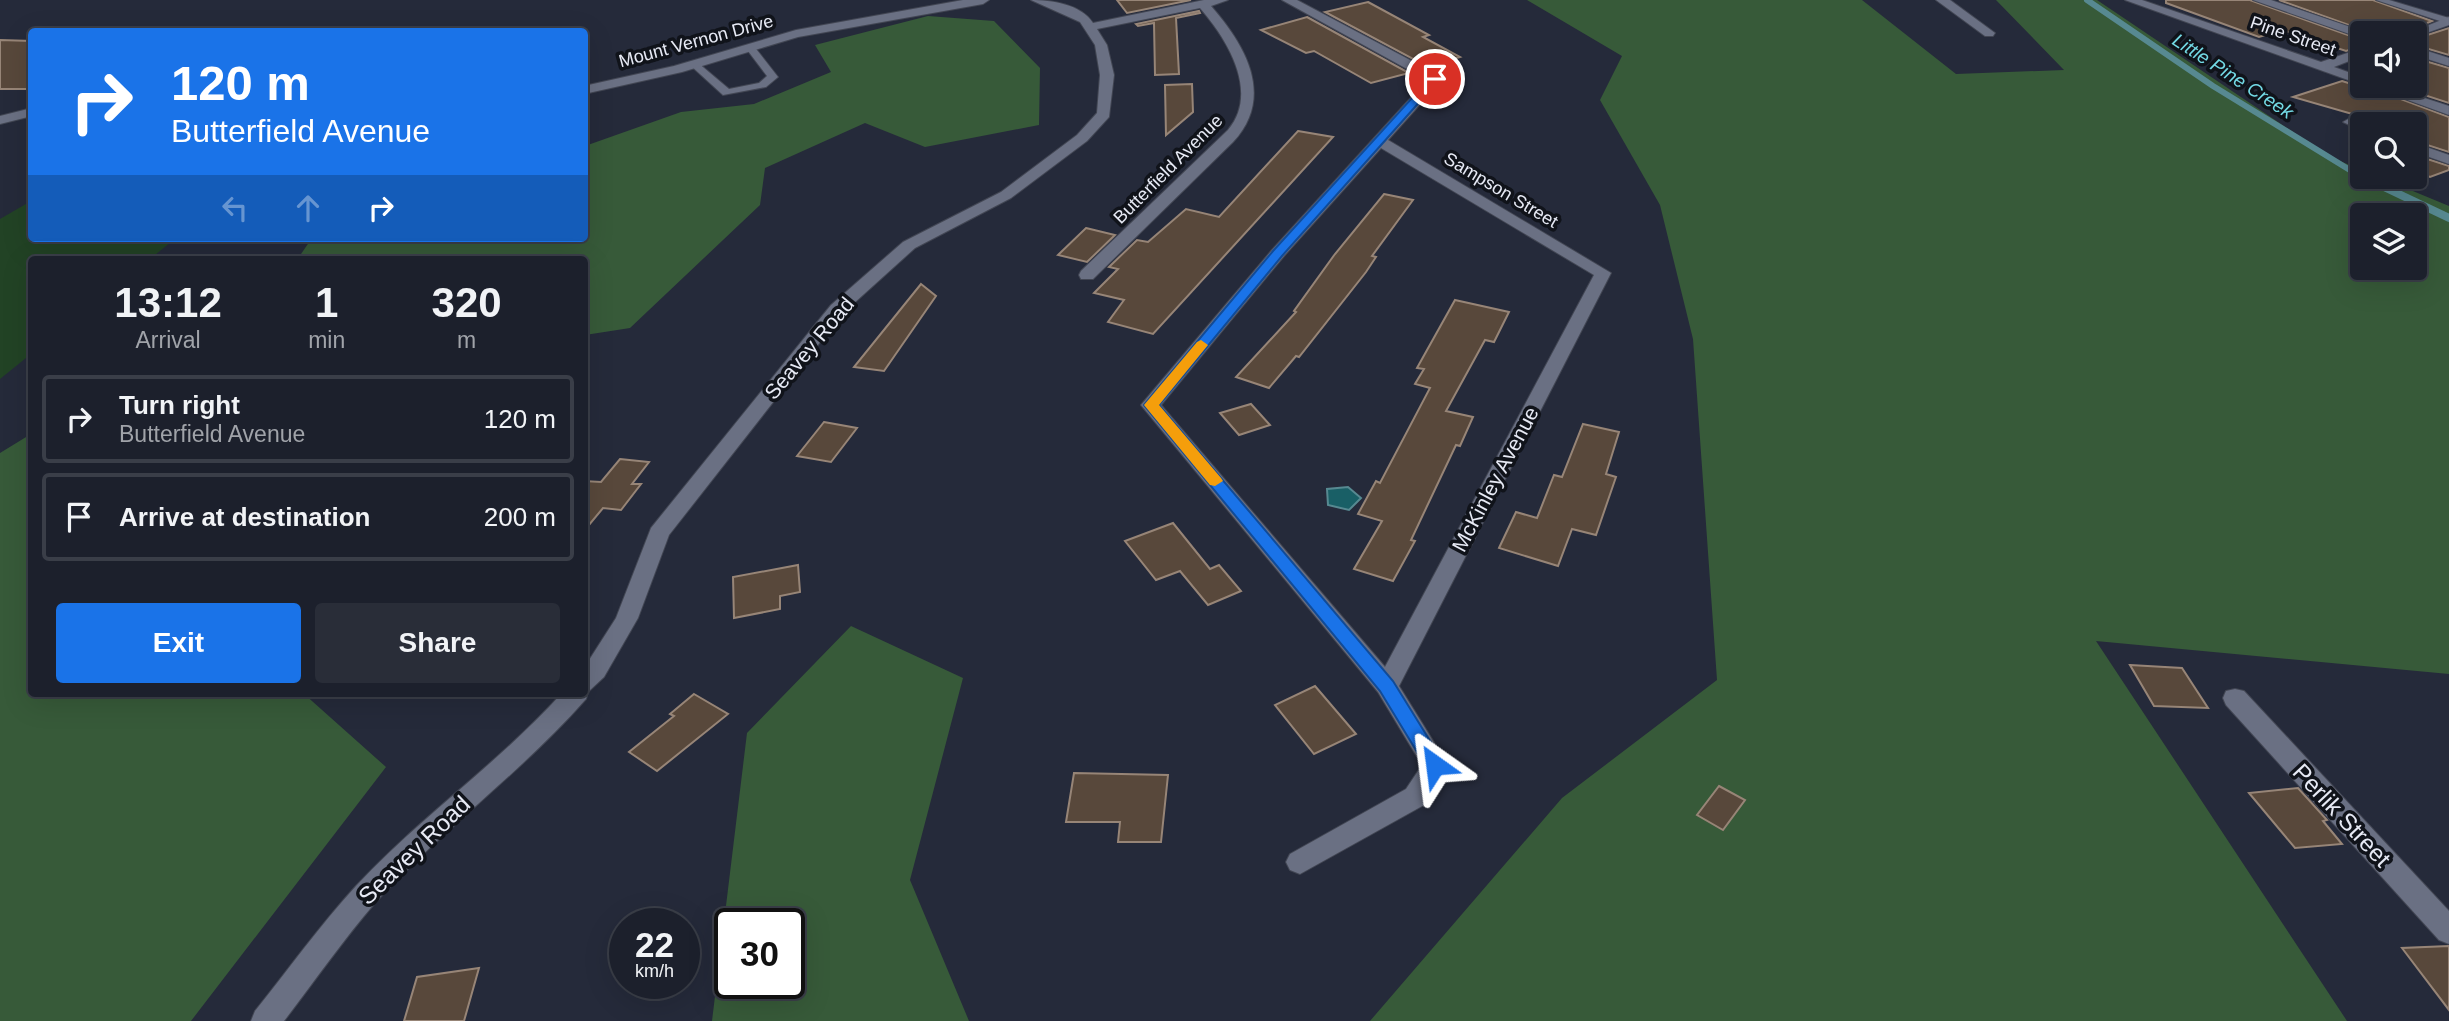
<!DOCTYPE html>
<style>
body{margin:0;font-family:Helvetica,sans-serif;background:#292d38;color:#f1f3f6;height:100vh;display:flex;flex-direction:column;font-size:26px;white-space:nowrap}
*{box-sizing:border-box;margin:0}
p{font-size:23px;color:#a0a3a9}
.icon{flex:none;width:38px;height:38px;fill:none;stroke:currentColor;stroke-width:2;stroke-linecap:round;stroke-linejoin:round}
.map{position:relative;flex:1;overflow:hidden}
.details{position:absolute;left:28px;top:256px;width:560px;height:441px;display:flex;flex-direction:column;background:#1c202c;border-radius:7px;box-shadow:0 7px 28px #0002,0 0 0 2px #3a3e48}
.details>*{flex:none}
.hud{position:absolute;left:28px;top:28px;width:560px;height:214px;border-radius:7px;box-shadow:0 7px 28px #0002,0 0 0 2px #3a3e48;background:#1a73e8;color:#fff;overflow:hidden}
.buttons{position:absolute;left:2350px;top:21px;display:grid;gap:14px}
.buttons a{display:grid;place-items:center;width:77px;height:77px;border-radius:7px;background:#1c202c;box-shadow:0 7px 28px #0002,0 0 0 2px #3a3e48;font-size:35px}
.speed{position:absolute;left:609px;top:908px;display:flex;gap:14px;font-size:35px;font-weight:700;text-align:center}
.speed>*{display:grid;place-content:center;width:91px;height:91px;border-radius:50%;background:#1c202c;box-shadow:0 7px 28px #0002,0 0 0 2px #3a3e48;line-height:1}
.speed small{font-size:18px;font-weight:400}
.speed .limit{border:4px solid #111;border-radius:10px;background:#fff;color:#111}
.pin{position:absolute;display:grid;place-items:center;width:60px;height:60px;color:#fff;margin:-30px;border:4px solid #fff;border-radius:50%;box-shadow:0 2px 7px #0007}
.me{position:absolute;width:77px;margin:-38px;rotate:329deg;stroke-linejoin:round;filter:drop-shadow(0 0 5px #0008)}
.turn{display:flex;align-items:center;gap:24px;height:147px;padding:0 28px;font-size:32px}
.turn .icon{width:91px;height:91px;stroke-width:2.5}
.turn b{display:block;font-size:49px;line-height:60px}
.lanes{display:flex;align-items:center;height:66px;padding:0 28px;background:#0003;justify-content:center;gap:35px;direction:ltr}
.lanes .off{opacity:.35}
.eta{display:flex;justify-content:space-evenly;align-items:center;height:119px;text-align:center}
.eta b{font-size:42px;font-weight:800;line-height:49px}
.button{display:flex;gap:14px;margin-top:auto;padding:14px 28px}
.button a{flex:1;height:80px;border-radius:7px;background:#1a73e8;color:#fff;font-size:28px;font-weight:800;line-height:80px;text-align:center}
.button a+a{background:#292d38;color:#f1f3f6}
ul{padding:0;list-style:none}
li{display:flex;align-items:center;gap:21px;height:88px;margin:0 14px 10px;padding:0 14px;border:4px solid #3a3e48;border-radius:7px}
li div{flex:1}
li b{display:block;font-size:26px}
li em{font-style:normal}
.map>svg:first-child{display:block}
.green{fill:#224325}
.forest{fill:#375a39;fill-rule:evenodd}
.water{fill:#195f66;stroke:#578991;stroke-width:2}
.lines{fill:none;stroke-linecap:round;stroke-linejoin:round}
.stream-far1{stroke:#578991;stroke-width:6}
.stream{stroke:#578991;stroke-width:8}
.building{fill:#58483b;stroke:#978577;stroke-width:2}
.lane-casing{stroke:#424653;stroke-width:2}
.street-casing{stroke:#424653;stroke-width:2}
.lane{fill:#6a7083;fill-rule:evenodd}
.street{fill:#6a7083;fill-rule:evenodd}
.route{fill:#1a73e8;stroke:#114b97;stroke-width:2}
.slow{fill:#f59e0b}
.labels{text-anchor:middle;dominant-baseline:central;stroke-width:7;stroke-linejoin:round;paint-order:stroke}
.far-street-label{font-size:18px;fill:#e7eaf5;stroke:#10131a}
.far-water-label{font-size:19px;font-style:italic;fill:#73dae5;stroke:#10131a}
.street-label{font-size:21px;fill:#e7eaf5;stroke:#10131a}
.near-street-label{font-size:24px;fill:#e7eaf5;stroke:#10131a}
</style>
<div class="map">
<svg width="2449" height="1021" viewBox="0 0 2449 1021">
<rect width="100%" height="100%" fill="#252a3a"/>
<polygon class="green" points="31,201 32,238 176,238 150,259 32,259 31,354 0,379 0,219"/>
<g class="forest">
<path d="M1527,0H1862L1956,74L2064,70L1996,0H2097L2330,157L2362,170V177H2379L2449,206V674L2096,641L2347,1021H1370L1562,798L1717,680L1693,339L1660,205L1600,100L1622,56ZM2362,215H2415V268H2362Z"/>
<polygon points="928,16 994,21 1040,68 1039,125 925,147 865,123 765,168 760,205 630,328 585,335 584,259 293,259 301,254 312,238 584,238 585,146 681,112 754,104 831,72 815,45"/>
<polygon points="31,434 32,693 303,693 386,767 191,1021 0,1021 0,453"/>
<path d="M851,626L963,678L910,880L969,1021H712L747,733ZM730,924H789V984H730Z"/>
</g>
<polygon class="water" points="1348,487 1361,498 1349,510 1328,505 1327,489"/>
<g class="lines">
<polyline class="stream-far1" points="2087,0 2213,86 2358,175"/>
<g class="stream">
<polyline points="2355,173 2362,177"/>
<polyline points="2363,177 2449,218"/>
</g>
</g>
<g class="building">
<polygon points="1117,0 1191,0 1127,13"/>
<polygon points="2166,0 2250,0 2362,40 2362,46 2346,51 2282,30 2259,37 2166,3"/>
<polygon points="2279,0 2373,0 2432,21 2415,28 2415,24 2387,33 2371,33"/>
<polygon points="1368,2 1429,35 1423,37 1460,57 1428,67 1325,12"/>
<polygon points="1199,11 1200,13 1176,18 1179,74 1155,75 1154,23 1138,26 1136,24"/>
<polygon points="1307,17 1409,73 1371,83 1314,51 1306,53 1261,30"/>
<polygon points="2449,28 2449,55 2415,45 2415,39"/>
<polygon points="0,40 32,41 32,89 0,89"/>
<polygon points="2415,58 2449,68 2449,103 2415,92"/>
<polygon points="2342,81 2361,87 2366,86 2449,117 2449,152 2415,141 2415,118 2400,124 2387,124 2293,97"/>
<polygon points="1192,84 1193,112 1166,135 1165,85"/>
<polygon points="1298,131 1333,137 1153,334 1108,322 1124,300 1094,293 1118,269 1109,267 1137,240 1148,242 1186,209 1219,217"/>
<polygon points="2415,155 2449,166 2449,170 2430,177 2415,171"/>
<polygon points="1384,194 1413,200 1372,256 1376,257 1366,272 1299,357 1296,356 1269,388 1236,377 1296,312 1294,311 1335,254"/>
<polygon points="1086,228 1115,235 1087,262 1058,255"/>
<polygon points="921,284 936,296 884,371 854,367"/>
<polygon points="1455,300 1509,312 1494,342 1485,340 1446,411 1473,417 1460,446 1456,445 1411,540 1415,541 1393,581 1354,569 1382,521 1358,514 1376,481 1380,483 1430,388 1415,384 1424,369 1417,368"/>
<polygon points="1251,404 1270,425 1239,435 1220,413"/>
<polygon points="824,422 857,428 831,462 797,456"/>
<polygon points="1583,424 1619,432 1606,474 1616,477 1596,535 1572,529 1558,566 1499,548 1516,512 1537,518 1554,475 1562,477"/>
<polygon points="620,459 649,462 632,484 641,484 621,510 603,508 584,531 584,481 601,482"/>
<polygon points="1173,523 1210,569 1219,565 1241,591 1208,605 1180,571 1156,580 1125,541"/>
<polygon points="798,565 800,592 780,596 780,609 734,618 733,577"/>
<polygon points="2130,665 2182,668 2208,708 2154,706"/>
<polygon points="1315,686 1356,734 1314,754 1275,705"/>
<polygon points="694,694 728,714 657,771 629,752 674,716 670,714"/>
<polygon points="1074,773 1168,775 1161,842 1118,842 1120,822 1066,822"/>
<polygon points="1719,786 1745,800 1723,830 1697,815"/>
<polygon points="2298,788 2327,820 2323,821 2342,844 2295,848 2249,793"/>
<polygon points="2449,946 2449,1010 2402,948"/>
<polygon points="479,968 464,1021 404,1021 417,977"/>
</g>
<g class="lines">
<g class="lane-casing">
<g id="lane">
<polygon points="2376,0 2389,0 2449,18 2449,24"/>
<polygon points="750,44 753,45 778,77 766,87 723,95 689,64 697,62 729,89 759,83 767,76 745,47"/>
</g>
</g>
<g class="street-casing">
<g id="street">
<polygon points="963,0 989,0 983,4 798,37 682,72 584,94 584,86 674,66 796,30"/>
<path d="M1031,0C1051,0 1081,4 1093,23L1204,0H1228L1211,6C1246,46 1275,97 1233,142L1093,279H1081L1079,275L1081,271L1228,130C1260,92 1227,39 1200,8L1097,29L1107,45L1114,75L1109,117L1087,141L1011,198L915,248L843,313L669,535L638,618L604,677L588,692L586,699C521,773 441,830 375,903C343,940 314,982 284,1021H251L255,1011C288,970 320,925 356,886C420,817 499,763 562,693H584V668L616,618L651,528L831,305L903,242L1001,192L1077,135L1097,113L1100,75L1095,45L1080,22Z"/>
<path d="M1282,0H1297L1440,76V82L1388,140L1611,273L1399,686L1448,765L1424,805L1300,874L1290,870L1286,862L1290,854L1406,789L1422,765L1378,692L1141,405L1272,250L1427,80ZM1381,148L1594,275L1385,667L1161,405L1284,256Z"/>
<polygon points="1936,0 1950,0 1995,33 1993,36 1985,36"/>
<polygon points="2125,0 2142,0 2321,62 2362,48 2362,56 2334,67 2362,77 2362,85"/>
<polygon points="2253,0 2271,0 2368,33 2362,33 2362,38 2358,37"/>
<polygon points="2449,17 2449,25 2415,37 2415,33 2409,33"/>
<polygon points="2415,47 2449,58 2449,66 2415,55"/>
<polygon points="2369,86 2388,86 2449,106 2449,115"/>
<polygon points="32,108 32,116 0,124 0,116"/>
<polygon points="2350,118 2367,124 2362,124 2362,131 2343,122"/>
<polygon points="2415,143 2449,155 2449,164 2415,152"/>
<polygon points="2235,689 2244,691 2449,911 2449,944 2439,940 2226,705 2223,698 2226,691"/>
</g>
</g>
<use href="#lane" class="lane"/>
<use href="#street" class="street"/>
</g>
<polygon class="route" points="1431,77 1440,79 1282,256 1159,405 1393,681 1445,765 1442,770 1435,773 1428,770 1380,691 1144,405 1273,251"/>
<polygon class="slow" points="1201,340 1208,345 1159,405 1221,478 1223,481 1215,486 1210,485 1144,405 1197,342"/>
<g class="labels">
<g class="far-street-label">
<text transform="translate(2293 36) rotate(19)">Pine Street</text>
<text transform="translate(696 41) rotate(-15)">Mount Vernon Drive</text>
<text transform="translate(1168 169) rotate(-45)">Butterfield Avenue</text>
<text transform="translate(1501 190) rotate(31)">Sampson Street</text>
</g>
<g class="far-water-label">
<text transform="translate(2233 76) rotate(33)">Little Pine Creek</text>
</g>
<g class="street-label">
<text transform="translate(809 348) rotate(-50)">Seavey Road</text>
<text transform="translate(1495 479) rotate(-62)">McKinley Avenue</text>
</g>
<g class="near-street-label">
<text transform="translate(2342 815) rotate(47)">Perlik Street</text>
<text transform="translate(414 850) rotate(-44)">Seavey Road</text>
</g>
</g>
</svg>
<div class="buttons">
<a><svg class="icon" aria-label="sound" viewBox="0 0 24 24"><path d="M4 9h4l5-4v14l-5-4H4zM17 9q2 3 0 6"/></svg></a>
<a><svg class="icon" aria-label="search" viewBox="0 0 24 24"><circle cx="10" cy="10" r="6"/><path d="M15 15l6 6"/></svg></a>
<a><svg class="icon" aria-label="layers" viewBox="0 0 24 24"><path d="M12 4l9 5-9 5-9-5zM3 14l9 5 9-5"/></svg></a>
</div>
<div class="speed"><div>22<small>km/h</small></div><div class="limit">30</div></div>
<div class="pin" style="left:1435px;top:79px;background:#d93025"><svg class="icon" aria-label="arrive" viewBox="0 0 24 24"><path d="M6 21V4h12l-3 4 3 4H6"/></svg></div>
<svg class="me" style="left:1435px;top:765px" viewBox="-20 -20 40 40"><path d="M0-17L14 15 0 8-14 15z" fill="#1a73e8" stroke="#fff" stroke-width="4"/></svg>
<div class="hud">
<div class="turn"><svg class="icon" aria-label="right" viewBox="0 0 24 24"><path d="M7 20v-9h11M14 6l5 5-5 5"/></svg><div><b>120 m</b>Butterfield Avenue</div></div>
<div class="lanes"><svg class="icon off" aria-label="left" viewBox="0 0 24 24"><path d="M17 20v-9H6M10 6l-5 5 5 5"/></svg><svg class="icon off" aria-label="ahead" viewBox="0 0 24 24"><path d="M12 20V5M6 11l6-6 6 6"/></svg><svg class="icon" aria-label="right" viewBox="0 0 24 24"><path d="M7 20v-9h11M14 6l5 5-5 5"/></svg></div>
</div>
<section class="details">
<div class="eta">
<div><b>13:12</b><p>Arrival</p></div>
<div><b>1</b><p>min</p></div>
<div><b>320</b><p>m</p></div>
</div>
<ul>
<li><svg class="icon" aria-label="right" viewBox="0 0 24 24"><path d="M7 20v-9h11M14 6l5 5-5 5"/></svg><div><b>Turn right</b><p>Butterfield Avenue</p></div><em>120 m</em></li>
<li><svg class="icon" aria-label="arrive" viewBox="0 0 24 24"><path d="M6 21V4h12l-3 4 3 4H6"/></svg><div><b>Arrive at destination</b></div><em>200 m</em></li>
</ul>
<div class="button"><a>Exit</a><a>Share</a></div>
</section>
</div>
